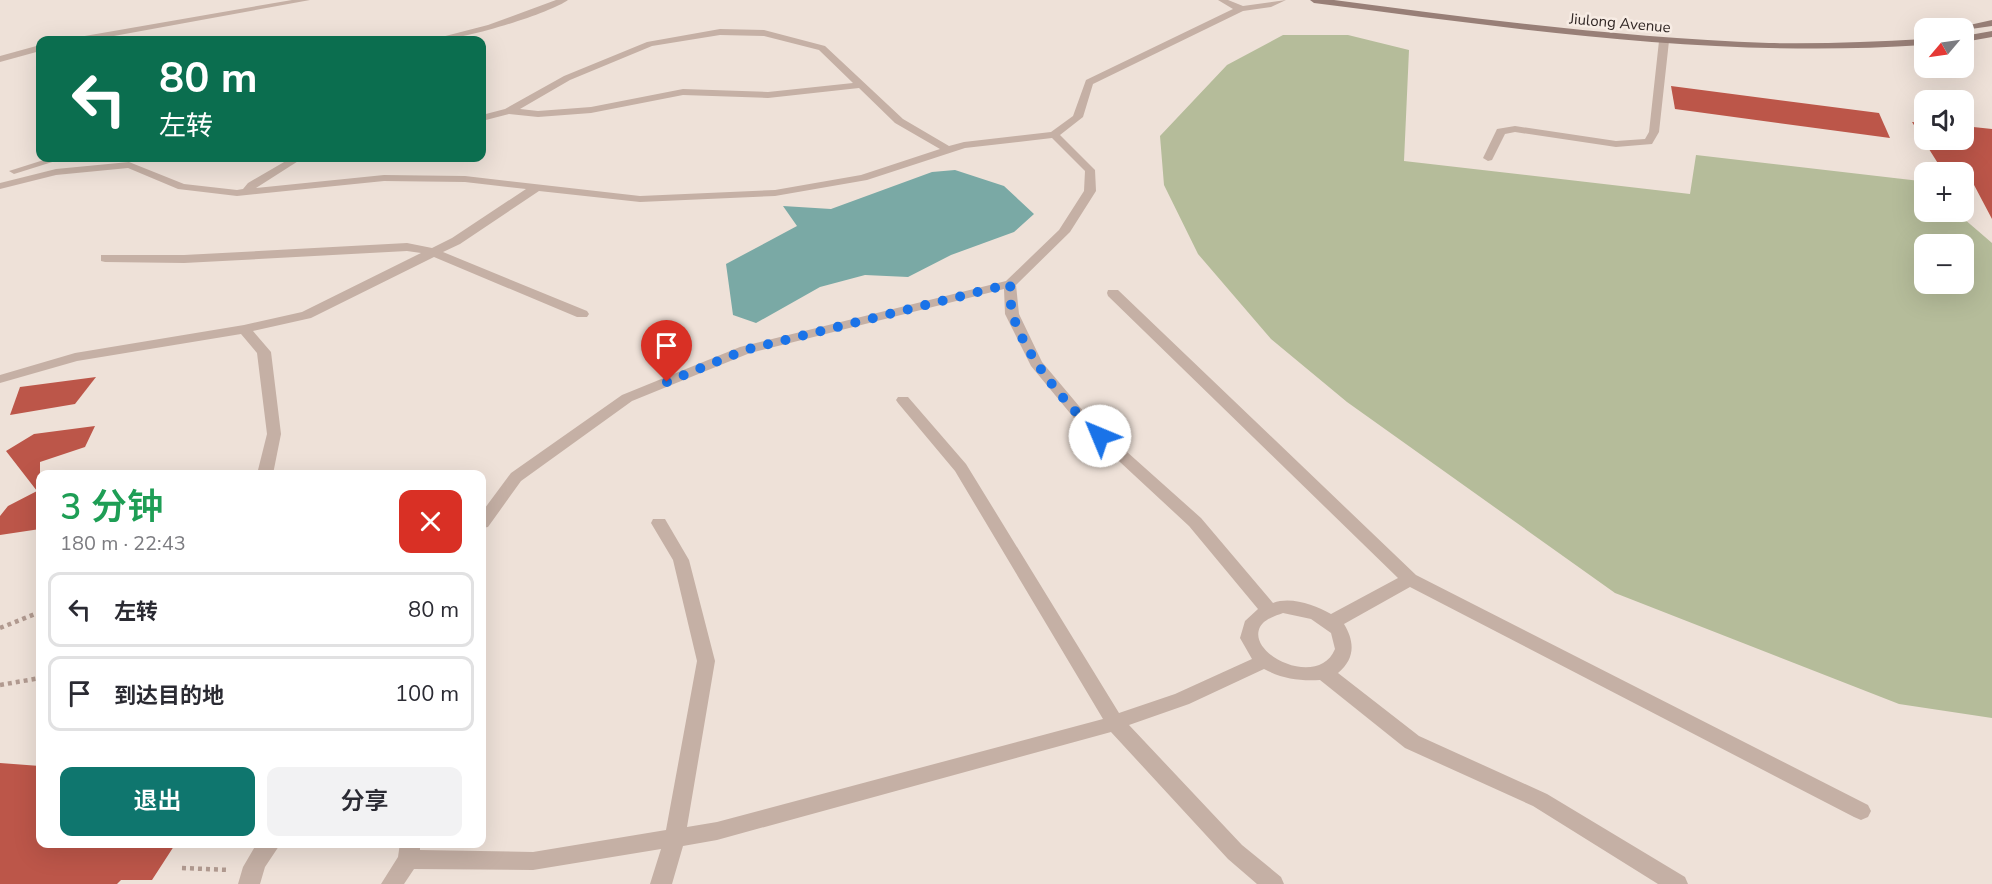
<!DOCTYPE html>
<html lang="zh">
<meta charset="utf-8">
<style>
body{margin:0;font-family:"Nunito Sans","Noto Sans SC",sans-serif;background:#f2f2f3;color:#2b2b33;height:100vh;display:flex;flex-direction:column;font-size:22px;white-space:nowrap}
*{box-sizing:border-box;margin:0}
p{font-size:20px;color:#7c7c81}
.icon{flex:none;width:33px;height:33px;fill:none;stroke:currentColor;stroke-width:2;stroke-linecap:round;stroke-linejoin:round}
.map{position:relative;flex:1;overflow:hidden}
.panel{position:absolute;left:36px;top:470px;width:450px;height:378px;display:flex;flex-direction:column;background:#fff;border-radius:12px;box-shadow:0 6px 24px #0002}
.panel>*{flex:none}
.hud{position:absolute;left:36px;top:36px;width:450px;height:126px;border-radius:12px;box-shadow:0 6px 24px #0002;background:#0b6e4f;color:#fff;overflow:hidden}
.needle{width:39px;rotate:241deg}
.controls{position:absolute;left:1914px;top:18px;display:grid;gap:12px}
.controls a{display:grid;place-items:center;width:60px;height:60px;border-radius:12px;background:#fff;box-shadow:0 6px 24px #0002;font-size:30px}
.pin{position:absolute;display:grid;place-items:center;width:51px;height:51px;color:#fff;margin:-62px -26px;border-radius:50% 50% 50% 0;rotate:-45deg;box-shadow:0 0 6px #0007}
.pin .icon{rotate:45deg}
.me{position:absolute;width:66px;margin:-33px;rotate:315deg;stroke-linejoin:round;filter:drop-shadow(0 0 4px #0008)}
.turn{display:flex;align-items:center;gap:21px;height:126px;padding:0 24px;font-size:27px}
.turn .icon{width:78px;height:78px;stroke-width:2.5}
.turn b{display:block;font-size:42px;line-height:51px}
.round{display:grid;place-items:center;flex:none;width:63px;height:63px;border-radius:12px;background:#f2f2f3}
.headline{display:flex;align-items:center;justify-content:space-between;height:102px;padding:0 24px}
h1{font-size:36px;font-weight:600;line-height:45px;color:#1e9e55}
.button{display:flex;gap:12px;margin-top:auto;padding:12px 24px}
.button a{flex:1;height:69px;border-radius:12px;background:#0f766e;color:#fff;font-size:24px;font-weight:600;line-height:69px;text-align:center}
.button a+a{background:#f2f2f3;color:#2b2b33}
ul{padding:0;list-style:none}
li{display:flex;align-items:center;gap:18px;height:75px;margin:0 12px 9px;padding:0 12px;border:3px solid #e1e1e2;border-radius:12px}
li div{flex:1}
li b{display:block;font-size:22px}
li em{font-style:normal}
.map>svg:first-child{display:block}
.green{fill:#b5bc9a;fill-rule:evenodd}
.water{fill:#7aa9a5}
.building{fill:#bc5649}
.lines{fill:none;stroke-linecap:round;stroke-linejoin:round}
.path{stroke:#b19a90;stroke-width:4.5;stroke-dasharray:4 4;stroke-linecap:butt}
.service{fill:#c5b0a5;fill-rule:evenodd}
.minor{fill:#c5b0a5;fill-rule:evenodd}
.secondary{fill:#987f77;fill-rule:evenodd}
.route{stroke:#1a73e8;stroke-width:10;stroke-dasharray:0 18}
.labels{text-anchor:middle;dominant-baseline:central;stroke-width:5;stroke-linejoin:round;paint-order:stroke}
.far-street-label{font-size:15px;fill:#322826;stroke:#f7ece4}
</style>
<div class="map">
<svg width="1992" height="884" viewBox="0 0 1992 884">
<rect width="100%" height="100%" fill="#eee1d8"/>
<path class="green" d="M1283,35H1348L1409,50L1404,161L1690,194L1696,155L1920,181L1924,184V212H1956L1992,243V718L1899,704L1615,593L1347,402L1271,339L1198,254L1164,185L1160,136L1227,65ZM1924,244H1964V284H1924Z"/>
<polygon class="water" points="955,170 1004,186 1034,214 1014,232 951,255 908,277 865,275 820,287 756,323 733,315 726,264 797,226 783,206 831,209 932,172"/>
<g class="building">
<polygon points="1671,86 1879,113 1890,138 1675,109"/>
<polygon points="1912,122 1924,123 1924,140 1964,140 1964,126 1992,129 1992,219 1973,183 1964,181 1964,172 1956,172 1954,170 1939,165"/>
<polygon points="96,377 75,404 10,415 20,387"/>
<polygon points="95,426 85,447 40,462 40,529 0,535 0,516 8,506 37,491 6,451 34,434"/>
<polygon points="0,763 40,766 40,843 176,843 152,880 121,880 117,884 0,884"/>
</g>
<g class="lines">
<g class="path">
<polyline points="0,628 40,612"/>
<polyline points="0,685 40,678"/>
<polyline points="182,868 229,870"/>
</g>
<polygon class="service" points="1664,38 1669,41 1659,132 1652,144 1616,147 1515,132 1505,134 1492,160 1488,161 1483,158 1497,129 1515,126 1616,141 1645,139 1649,132 1659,41"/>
<g class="minor">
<polygon points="292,0 310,0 92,40 74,40 79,37"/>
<path d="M556,0H568C549,14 454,43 430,40L488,25Z"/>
<path d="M1218,0H1228L1243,6L1286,0L1271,7L1243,11L1093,84L1083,117L1060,135L1095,170L1096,191L1070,232L1016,285L1019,314L1042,362L1089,418L1201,518L1273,603C1291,596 1315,605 1331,614L1398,578L1108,296L1107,293L1108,290H1118L1416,575L1868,805L1871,811L1868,817L1861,820L1854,817L1410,587L1344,624C1355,642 1355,659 1338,673L1419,736L1547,794L1685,877L1688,884H1658L1533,806L1405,748L1320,680C1299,681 1283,679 1264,669L1189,704L1129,725L1242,845L1281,877L1284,884H1257L1228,859L1111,732L717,840L683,846L672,884H650L661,849L533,870L414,869L404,884H381L398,857L400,843H420V850L533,852L666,830L697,661L673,560L651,523L653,519H665L689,560L715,661L687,827L717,822L1103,719L955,471L898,403L896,400L898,397H908L966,464L1119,713L1175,694L1252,659L1240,638L1245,621L1258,609L1189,526L1079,424L1031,366L1005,314L1004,289L750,353L632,401L521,481L488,527L482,528V512L511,473L622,395L740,347L1006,281L1059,230L1084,191L1085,171L1052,138L965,148L867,180L775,196L640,202L539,191L460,244L443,252L587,311L589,314L587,317H577L434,257L311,318L253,331L271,352L281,434L273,474H257L267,434L257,353L241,334L77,361L0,383V375L75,353L244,325L302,312L421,253L407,251L184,263L105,262L101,261V255H184L407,243L432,248L452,238L526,189L465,182L384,181L237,196L178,189L128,168L56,175L0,189V183L56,169L129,162L184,184L237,190L243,189L248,183L291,158H303L256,188L384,175L465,176L640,196L775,190L861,175L940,149L895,123L859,88L768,98L683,95L591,113L538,117L509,114L482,121V115L505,109L564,76L647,42L720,29L764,30L825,46L903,119L949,146L964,142L1051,132L1073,116L1086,80L1233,9ZM720,35L764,36L819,50L853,83L768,92L683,89L591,107L538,111L520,109L570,80L652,46ZM1283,613L1311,619L1331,633L1335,649C1319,689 1246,655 1260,627C1264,619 1275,616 1283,613Z"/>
<polygon points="40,45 40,51 0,62 0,56"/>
<polygon points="50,158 65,158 14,174 9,171"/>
<polygon points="257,843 281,843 265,867 260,884 238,884 243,867"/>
</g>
<g class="secondary">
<path d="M1310,0H1334C1478,19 1623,38 1769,43C1821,44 1872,42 1924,39V45C1720,59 1516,29 1314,3Z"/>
<polygon points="1992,20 1992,26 1964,30 1956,28"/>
<polygon points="1992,31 1992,37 1964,42 1964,36"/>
</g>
</g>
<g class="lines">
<path class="route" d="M667,382L745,350L1010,284C1011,294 1010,307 1013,316C1029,362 1065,403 1100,436"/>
</g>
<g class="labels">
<g class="far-street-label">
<text transform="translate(1620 23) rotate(5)">Jiulong Avenue</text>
</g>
</g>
</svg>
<div class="controls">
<a><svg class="needle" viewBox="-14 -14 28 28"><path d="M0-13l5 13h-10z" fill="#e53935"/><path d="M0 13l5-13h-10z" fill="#7c7c81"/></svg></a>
<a><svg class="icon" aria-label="sound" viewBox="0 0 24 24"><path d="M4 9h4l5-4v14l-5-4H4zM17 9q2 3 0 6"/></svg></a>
<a>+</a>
<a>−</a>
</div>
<div class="pin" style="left:667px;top:382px;background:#d93025"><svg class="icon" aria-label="arrive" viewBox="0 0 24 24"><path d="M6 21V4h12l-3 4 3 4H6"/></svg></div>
<svg class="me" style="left:1100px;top:436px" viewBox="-20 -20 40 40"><circle r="19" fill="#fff"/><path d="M0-13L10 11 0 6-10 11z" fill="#1a73e8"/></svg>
<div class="hud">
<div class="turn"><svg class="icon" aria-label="left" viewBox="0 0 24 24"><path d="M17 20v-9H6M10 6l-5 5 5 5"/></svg><div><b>80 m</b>左转</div></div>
</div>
<section class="panel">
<div class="headline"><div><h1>3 分钟</h1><p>180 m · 22:43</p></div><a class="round" style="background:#d93025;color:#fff"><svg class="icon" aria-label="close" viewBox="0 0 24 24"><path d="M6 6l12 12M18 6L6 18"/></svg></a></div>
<ul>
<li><svg class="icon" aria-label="left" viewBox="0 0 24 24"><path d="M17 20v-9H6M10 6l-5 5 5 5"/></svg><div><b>左转</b></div><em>80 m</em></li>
<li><svg class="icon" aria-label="arrive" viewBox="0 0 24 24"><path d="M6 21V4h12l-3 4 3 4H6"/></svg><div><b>到达目的地</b></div><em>100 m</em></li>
</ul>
<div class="button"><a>退出</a><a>分享</a></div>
</section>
</div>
